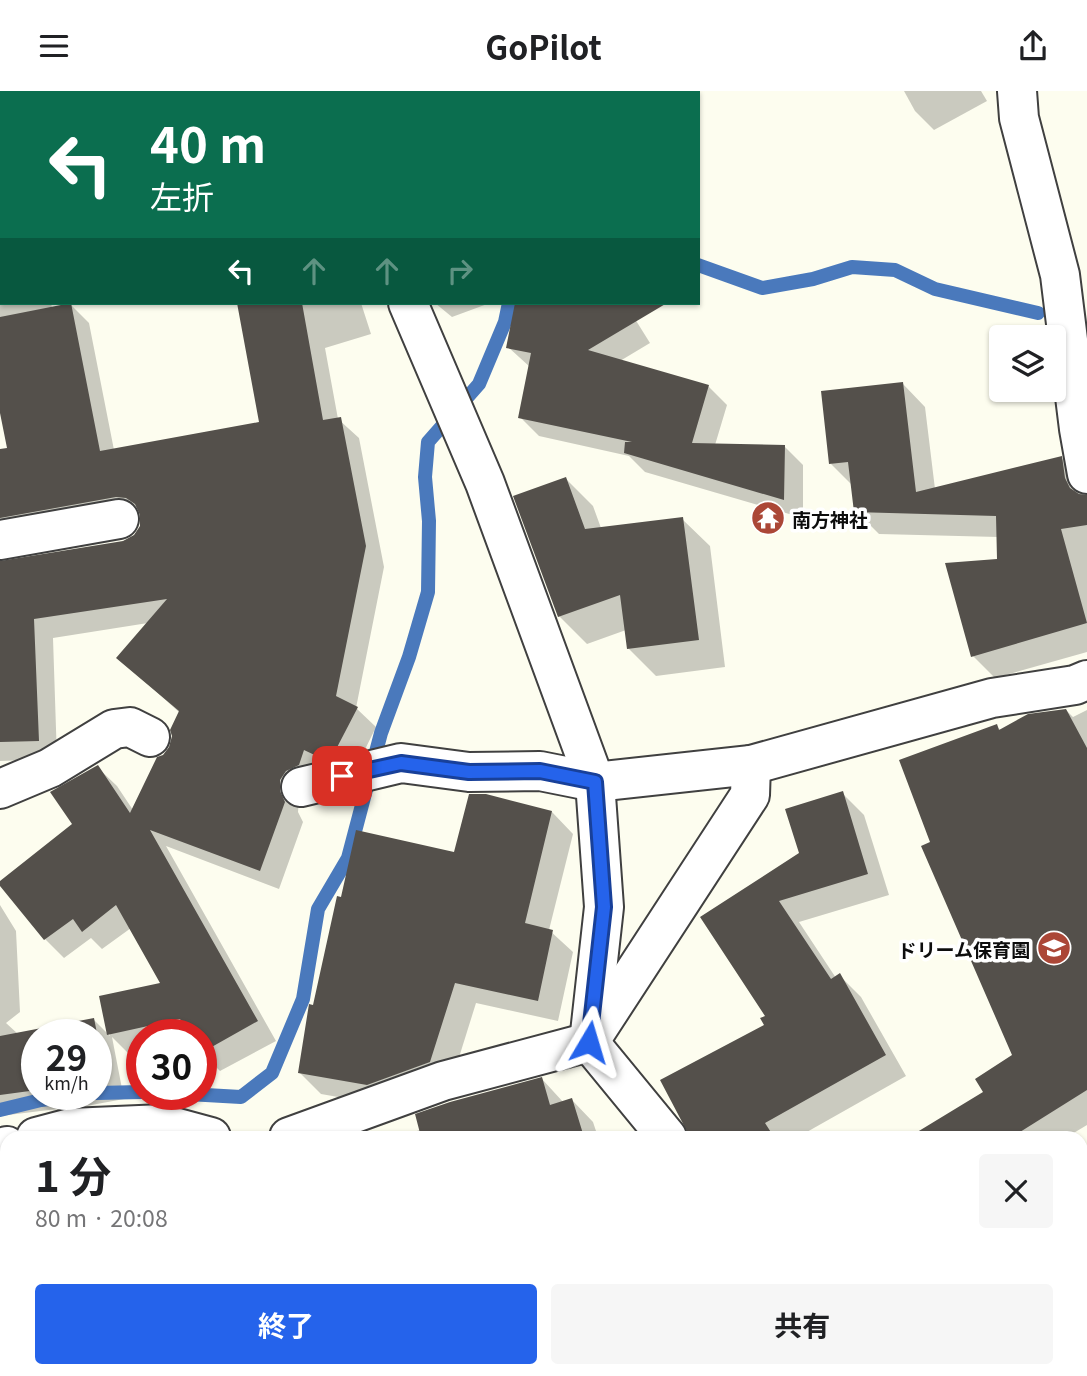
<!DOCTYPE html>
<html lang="ja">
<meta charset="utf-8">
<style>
body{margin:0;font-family:Georgia,"Noto Sans JP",serif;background:#f6f6f6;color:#202124;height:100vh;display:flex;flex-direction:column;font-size:26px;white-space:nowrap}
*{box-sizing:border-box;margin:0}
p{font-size:23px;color:#757577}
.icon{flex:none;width:38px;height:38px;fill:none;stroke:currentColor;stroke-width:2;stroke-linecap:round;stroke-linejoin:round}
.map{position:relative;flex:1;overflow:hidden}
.side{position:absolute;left:0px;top:1040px;width:1088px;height:247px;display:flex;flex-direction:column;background:#fff;border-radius:21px 21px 0 0;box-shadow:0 2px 5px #0004}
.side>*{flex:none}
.banner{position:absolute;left:0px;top:0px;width:700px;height:214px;box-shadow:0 2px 5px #0004;background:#0b6e4f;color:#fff;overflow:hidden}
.controls{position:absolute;left:989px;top:234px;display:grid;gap:14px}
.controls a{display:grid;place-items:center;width:77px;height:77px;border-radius:7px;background:#fff;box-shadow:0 2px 5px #0004;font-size:35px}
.speed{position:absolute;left:21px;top:928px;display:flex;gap:14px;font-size:35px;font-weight:700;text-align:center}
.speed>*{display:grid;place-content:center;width:91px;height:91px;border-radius:50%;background:#fff;box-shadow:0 2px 5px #0004;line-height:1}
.speed small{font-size:18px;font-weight:400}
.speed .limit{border:10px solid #d22;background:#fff;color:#111}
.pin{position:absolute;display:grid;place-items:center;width:60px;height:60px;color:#fff;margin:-30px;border-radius:14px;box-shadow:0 4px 10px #0006}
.me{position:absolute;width:77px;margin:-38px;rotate:7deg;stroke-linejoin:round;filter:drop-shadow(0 0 5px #0008)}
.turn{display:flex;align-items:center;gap:24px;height:147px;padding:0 35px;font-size:32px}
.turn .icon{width:91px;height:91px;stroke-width:2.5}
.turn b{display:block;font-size:49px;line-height:60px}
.lanes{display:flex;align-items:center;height:66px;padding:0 35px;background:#0003;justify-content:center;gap:35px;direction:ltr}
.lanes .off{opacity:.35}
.round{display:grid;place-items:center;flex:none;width:74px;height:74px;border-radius:7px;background:#f6f6f6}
.overview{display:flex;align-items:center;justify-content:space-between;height:119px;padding:0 35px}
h1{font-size:42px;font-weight:700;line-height:52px}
.button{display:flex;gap:14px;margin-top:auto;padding:14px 35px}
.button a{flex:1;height:80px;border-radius:7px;background:#2563eb;color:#fff;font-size:28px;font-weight:700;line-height:80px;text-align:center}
.button a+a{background:#f6f6f6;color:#202124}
header{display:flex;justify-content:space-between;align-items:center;height:91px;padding:0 35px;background:#fff;font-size:32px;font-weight:700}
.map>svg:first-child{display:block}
.shadow{fill:#0003;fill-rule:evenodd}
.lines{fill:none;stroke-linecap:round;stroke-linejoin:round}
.stream{stroke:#4a79bc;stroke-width:14}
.building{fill:#54504b}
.minor-casing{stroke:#404040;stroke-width:42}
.minor{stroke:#fff;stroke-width:38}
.route-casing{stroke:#184099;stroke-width:18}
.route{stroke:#2563eb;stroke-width:12}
.labels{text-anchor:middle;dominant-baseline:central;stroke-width:7;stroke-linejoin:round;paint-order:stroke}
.poi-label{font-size:19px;font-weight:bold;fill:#0d0d0d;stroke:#fff;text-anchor:start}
</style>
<header><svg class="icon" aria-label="menu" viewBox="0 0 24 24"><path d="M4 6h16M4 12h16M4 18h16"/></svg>GoPilot<svg class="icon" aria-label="share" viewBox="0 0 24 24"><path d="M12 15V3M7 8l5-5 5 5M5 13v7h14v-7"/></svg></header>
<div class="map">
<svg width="1087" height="1285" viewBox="0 0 1087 1285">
<rect width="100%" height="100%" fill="#fdfdef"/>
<g class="shadow">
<polygon points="39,0 157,0 158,2 36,2"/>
<polygon points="299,0 325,0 322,2"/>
<polygon points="335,0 402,0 403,2 336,2"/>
<polygon points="904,0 981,0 987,10 934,39 915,20"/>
<path d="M0,136H2V212H51L52,217L70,213L89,232L114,359L261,332L238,212H361L371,243L325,257L338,328L359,347L384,476L356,617L376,636L352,685L299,709L298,721L303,731L279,798L166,755L276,950L220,980L201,961V943H142V959L128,962L112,946L124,1008L59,1020L57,1018L0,1025V814L16,840L20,921L6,932L18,943L94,929L110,945L101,907L163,893L131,837L102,858L91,847L64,867L45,848L0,792L74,733L97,676L117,695L133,719L164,665L171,657L180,622L119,567L148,532L53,547L57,668L0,670V472L123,451L135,446L141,437L142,425L0,448V359L9,358L0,313ZM37,943H96V1003H37Z"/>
<polygon points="435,212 490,212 452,226"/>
<polygon points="517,212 625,212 650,252 620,270 708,295 727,314 715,354 784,355 803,374 803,427 645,381 629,365 539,345 520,326 530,276 508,256"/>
<polygon points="903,293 925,316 935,398 1061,367 1084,389 1087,406 1087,561 995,587 973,565 999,470 998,446 879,443 856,420 852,394 831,373"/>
<polygon points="566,388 593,415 601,437 682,428 710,455 725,576 656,585 628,557 626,539 587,553 559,525"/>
<polygon points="1066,619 1073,626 1087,619 1087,1034 1067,1046 912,1046 986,1001 1014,965 932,752 997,635 1001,640"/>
<polygon points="842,702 864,724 889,804 799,831 836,887 840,885 861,906 906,985 798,1046 692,1046 662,989 767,935 767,925 703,827 801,762"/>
<polygon points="552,721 573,743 549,839 573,861 558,930 476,912 451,992 389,1015 321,1003 300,982 342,808 455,763"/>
<polygon points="542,988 564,1012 572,1009 593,1031 598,1046 396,1046 472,1024"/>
<polygon points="1082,1142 1087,1148 1087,1285 872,1285 869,1279 1013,1279 1015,1283 1021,1279 1082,1279"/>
<polygon points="0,1180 7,1194 7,1221 0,1224"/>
<polygon points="157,1279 234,1279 235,1285 159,1285"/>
<polygon points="333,1279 495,1279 496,1285 333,1285"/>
<polygon points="612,1279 760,1279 754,1283 751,1280 735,1285 614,1285"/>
</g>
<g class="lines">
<g class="stream">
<polyline points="512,2 513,0"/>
<polyline points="698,174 762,197 813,188 852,176 895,179 935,198 1038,222"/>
<polyline points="96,1002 142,1001"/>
<polyline points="188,1003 241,1006 272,982 303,908 318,818 348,767 381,642 409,566 428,501 429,430 425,386 428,351 479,293 505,231 509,212"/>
<polyline points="0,1019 41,1009 87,1003"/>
</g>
</g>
<g class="building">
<polygon points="71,212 100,360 259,331 237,212 302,212 323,329 341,326 366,455 336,605 358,616 332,666 323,668 304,659 299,674 286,680 280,689 280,700 285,711 260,780 150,739 258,930 201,962 201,943 189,943 180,928 107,944 99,905 160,892 116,814 82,841 73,828 44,849 0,795 0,790 72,733 50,701 98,674 130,722 157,666 163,664 169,656 172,645 170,639 179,620 116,567 167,508 34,528 39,650 0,651 0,470 123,450 134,444 140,435 140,424 135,413 126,407 116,406 0,427 0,358 7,357 0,322 0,226"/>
<polygon points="515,212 667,212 588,259 709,294 692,352 785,354 784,409 624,362 625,351 632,351 518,327 531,262 506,257"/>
<polygon points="903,291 916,401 1062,365 1065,387 1070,397 1079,403 1087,404 1087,434 1061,438 1087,532 971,566 945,472 997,468 996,425 854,421 848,371 829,373 821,300"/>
<polygon points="566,386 585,438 683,426 699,549 627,558 620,504 558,526 513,405"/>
<polygon points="1066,618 1087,657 1087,999 1012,1046 909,1046 983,1001 975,988 1012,964 921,755 930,751 899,669 997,633 999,639 1028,623"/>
<polygon points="843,700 868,783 779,810 831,888 840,882 886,964 765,1032 774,1046 690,1046 660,989 764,934 760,927 765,925 700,826 799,762 785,718"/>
<polygon points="469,703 486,703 552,720 525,832 553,839 538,910 455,892 430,971 367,994 298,982 309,913 313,914 337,805 341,806 356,739 454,761"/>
<polygon points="94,927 106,989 96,991 96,943 37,943 37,999 0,1004 0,945"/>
<polygon points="542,986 550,1014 572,1007 584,1046 421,1046 415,1023 450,1011"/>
</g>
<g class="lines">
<g class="minor-casing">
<g id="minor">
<polyline points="266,0 267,2"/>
<polyline points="1017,0 1019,27 1060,184 1079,338 1087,383"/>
<polyline points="408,212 485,392 595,691 604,816 589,951 667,1046"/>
<polyline points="0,449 119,428"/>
<polyline points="301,696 401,672 469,681 540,680 595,691 751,674 992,607 1075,594 1087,589"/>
<polyline points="0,698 50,677 114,638 130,636 150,646"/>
<polyline points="36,1046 70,1037 163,1033 211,1046"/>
<polyline points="289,1046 443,990 589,951 750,704 751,674"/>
<polyline points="0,1057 7,1055"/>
<polyline points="833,1279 836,1285"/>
</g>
</g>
<use href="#minor" class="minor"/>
</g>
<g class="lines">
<g class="route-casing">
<polyline id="route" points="342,685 401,672 469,681 540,680 595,691 604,816 589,951"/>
</g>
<use href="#route" class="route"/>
</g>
<defs>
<g id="temple-disc" transform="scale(1.75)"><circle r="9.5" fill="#ab4737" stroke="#fff"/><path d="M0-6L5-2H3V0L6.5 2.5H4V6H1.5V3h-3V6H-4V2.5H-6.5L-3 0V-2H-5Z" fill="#fff"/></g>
<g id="school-disc" transform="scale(1.75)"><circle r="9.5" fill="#ab4737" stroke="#fff"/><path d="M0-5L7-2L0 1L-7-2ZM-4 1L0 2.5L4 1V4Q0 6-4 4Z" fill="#fff"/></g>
</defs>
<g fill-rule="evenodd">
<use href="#temple-disc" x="768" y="427"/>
<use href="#school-disc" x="1054" y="857"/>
</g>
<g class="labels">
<g class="poi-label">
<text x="792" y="427">南方神社</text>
<text x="1030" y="857" text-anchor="end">ドリーム保育園</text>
</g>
</g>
</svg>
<div class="controls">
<a><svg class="icon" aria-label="layers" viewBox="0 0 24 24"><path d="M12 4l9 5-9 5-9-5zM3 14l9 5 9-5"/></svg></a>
</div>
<div class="speed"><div>29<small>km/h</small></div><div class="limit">30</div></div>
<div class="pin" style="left:342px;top:685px;background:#d93025"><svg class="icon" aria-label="arrive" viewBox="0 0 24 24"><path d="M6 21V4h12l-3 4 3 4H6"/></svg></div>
<svg class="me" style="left:589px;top:951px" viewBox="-20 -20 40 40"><path d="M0-17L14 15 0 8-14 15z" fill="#2563eb" stroke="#fff" stroke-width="4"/></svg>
<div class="banner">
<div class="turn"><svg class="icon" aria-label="left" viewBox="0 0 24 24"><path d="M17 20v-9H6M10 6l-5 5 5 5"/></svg><div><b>40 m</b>左折</div></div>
<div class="lanes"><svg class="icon" aria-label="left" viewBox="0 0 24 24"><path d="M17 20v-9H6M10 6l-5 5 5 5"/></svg><svg class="icon off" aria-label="ahead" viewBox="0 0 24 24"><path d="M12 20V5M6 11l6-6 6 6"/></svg><svg class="icon off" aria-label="ahead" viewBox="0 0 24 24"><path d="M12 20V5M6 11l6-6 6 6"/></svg><svg class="icon off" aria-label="right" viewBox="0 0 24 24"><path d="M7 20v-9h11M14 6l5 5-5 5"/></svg></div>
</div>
<section class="side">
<div class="overview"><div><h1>1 分</h1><p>80 m · 20:08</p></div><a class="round"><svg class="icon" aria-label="close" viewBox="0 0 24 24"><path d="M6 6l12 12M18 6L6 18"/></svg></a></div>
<div class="button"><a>終了</a><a>共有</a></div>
</section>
</div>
